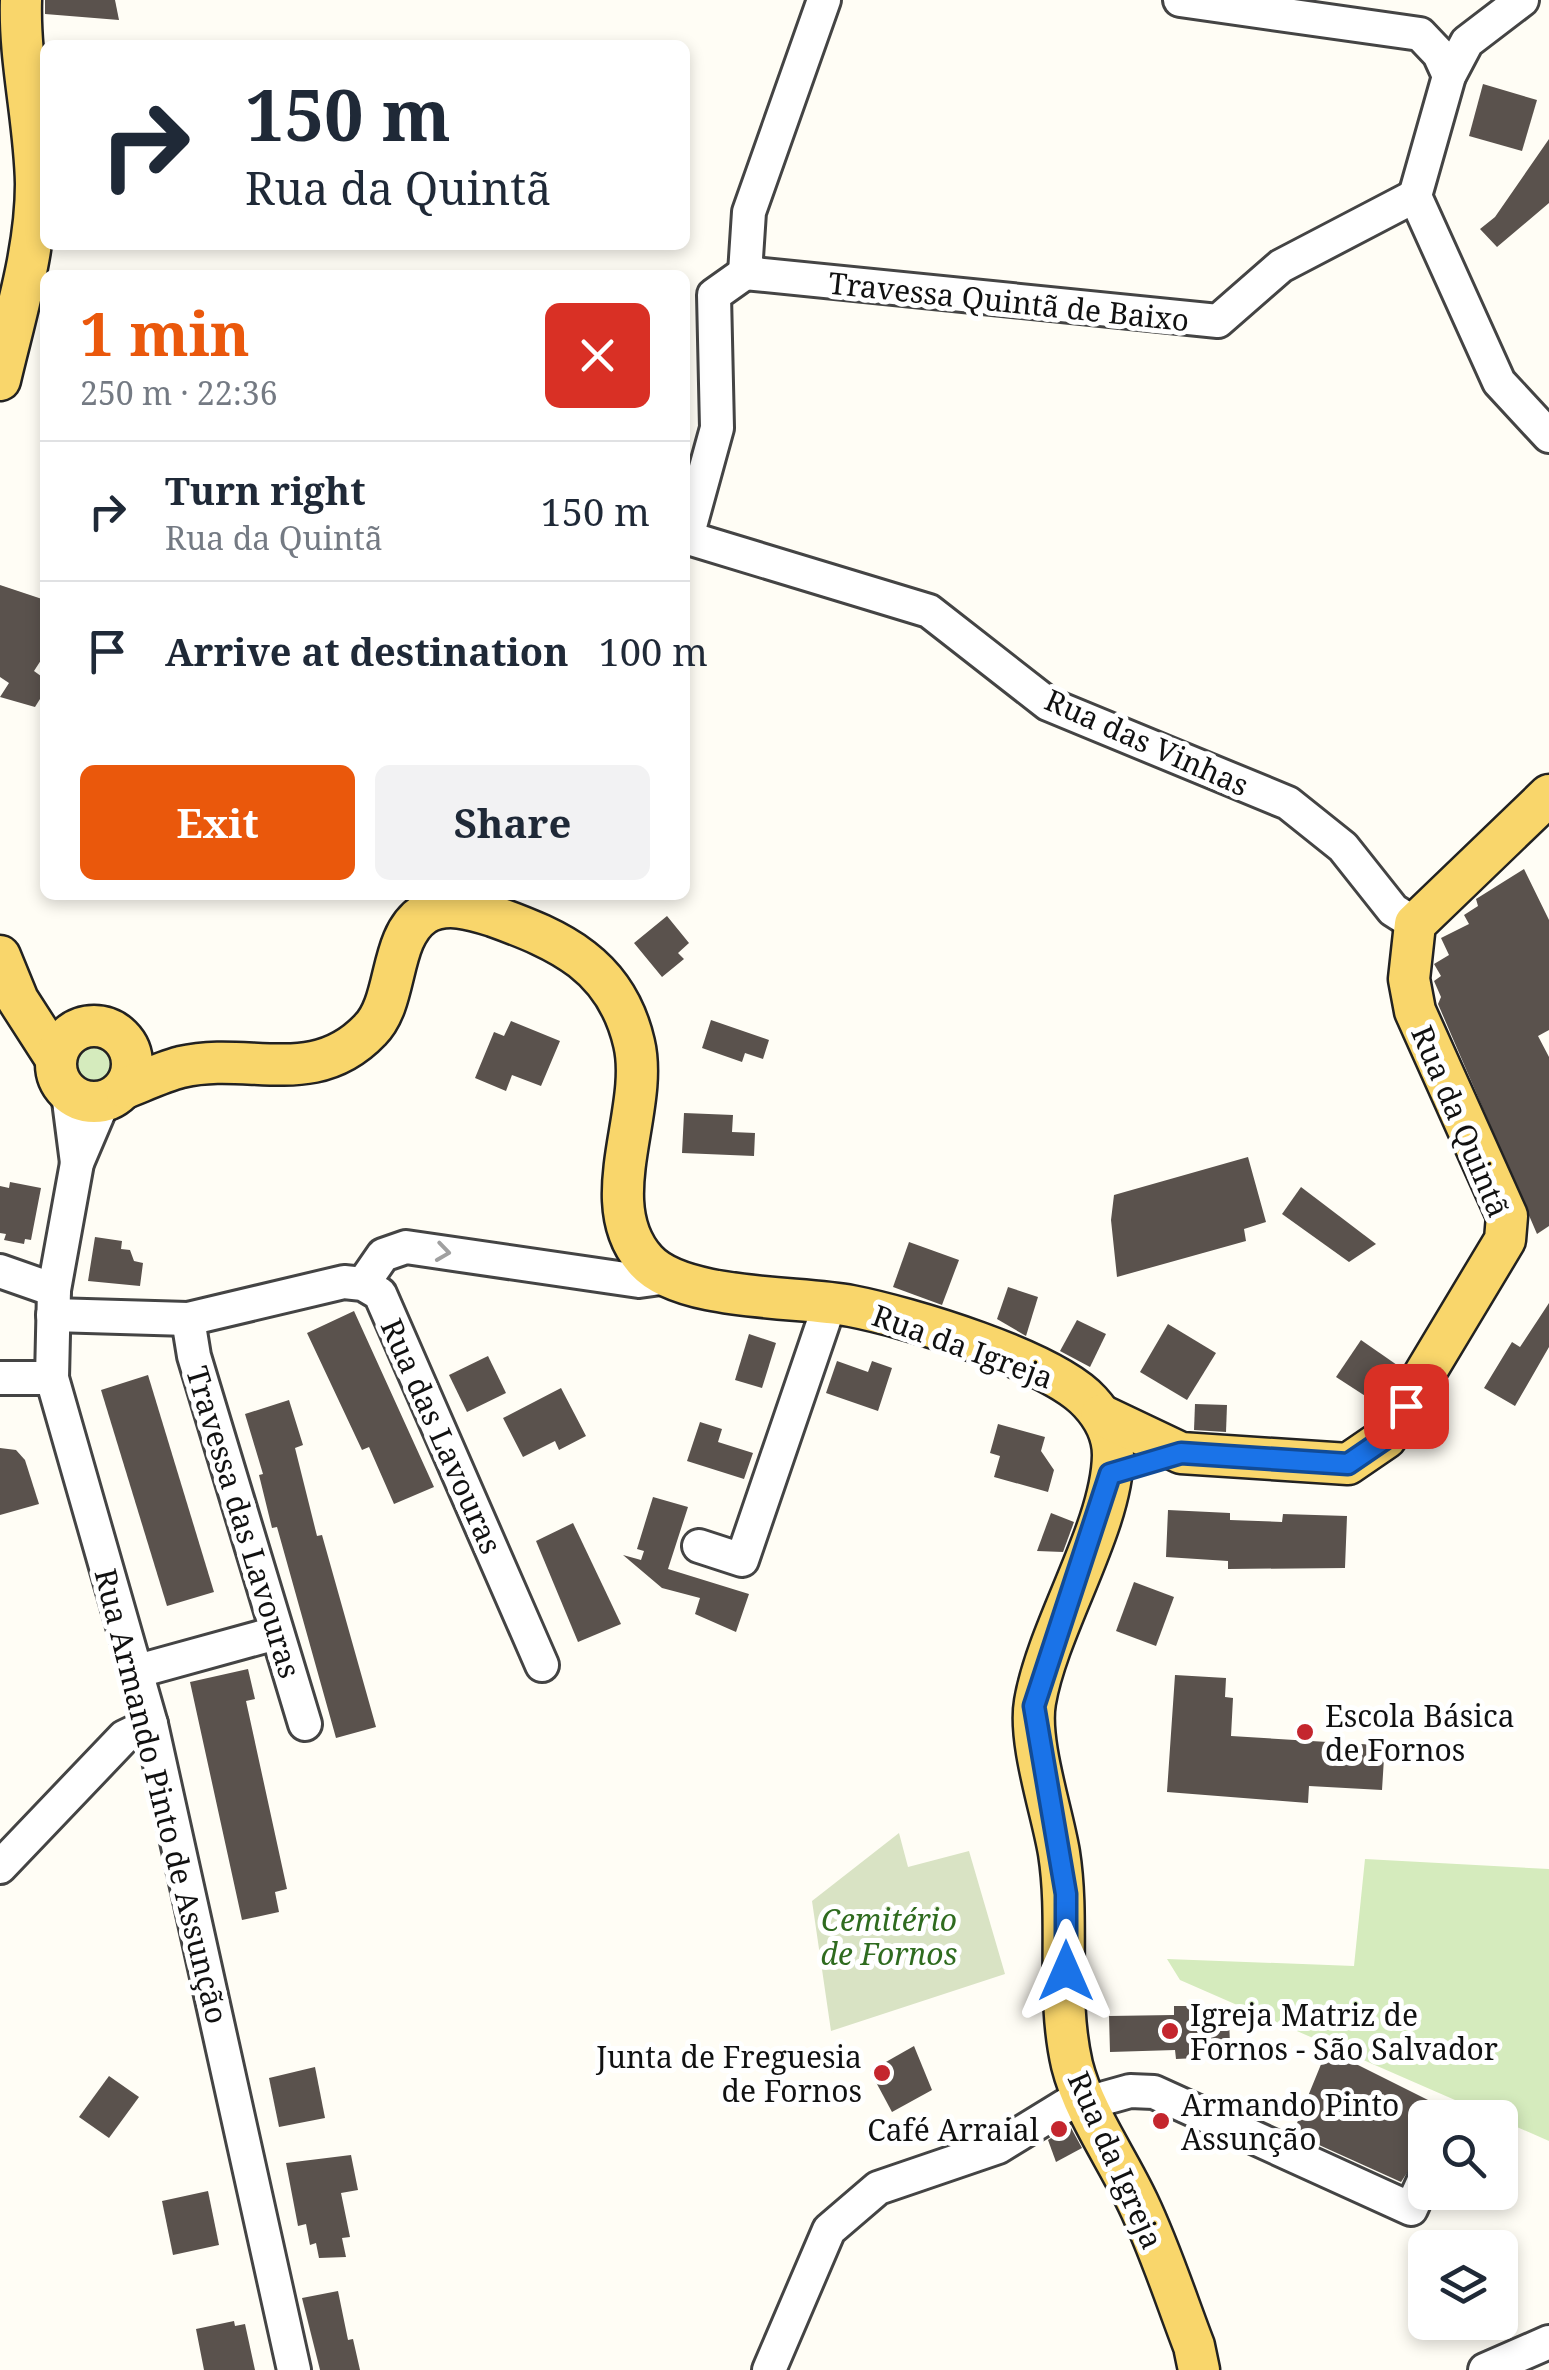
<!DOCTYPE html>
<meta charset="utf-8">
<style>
body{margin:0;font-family:"Noto Serif",serif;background:#f2f2f3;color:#1f2937;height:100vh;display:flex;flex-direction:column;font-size:38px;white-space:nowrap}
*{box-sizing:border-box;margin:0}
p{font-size:32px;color:#747a83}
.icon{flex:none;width:55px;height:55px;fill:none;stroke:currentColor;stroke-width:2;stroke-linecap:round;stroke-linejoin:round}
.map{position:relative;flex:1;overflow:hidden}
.panel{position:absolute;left:40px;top:270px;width:650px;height:630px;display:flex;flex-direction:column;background:#fff;border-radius:15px;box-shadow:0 5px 15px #0003}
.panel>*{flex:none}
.banner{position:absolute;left:40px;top:40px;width:650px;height:210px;border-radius:15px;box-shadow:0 5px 15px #0003;background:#fff;color:#1f2937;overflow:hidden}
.fabs{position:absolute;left:1408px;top:2100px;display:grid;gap:20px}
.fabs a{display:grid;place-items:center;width:110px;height:110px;border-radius:15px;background:#fff;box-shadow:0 5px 15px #0003;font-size:50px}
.pin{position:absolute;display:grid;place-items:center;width:85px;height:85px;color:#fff;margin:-42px;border-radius:20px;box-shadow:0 5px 15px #0006}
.me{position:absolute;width:110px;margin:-55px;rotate:0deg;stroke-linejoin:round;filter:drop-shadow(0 0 8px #0008)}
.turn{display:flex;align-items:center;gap:35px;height:210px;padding:0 40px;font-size:45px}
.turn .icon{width:130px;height:130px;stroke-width:2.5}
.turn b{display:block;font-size:70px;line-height:85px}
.round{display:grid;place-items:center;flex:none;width:105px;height:105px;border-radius:15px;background:#f2f2f3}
.head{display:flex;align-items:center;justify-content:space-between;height:170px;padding:0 40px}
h1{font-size:60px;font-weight:700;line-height:75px;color:#ea580c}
.cta{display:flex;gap:20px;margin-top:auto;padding:20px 40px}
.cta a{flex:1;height:115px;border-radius:15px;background:#ea580c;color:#fff;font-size:40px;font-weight:700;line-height:115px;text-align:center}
.cta a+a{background:#f2f2f3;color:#1f2937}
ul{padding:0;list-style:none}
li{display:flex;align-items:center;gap:30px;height:140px;padding:0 40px;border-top:2px solid #e0e1e3}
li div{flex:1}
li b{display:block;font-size:38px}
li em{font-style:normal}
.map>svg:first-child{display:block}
.green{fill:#d5ebbd}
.cemetery{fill:#d9e3c4}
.building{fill:#5a524d}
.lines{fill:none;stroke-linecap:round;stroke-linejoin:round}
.minor-casing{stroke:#444;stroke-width:38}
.major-casing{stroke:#222;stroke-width:45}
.minor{stroke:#fff;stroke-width:32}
.major{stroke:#f9d66b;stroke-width:40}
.oneway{stroke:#a0a0a0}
.route-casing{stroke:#114b97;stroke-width:25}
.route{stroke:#1a73e8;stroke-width:18}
.poi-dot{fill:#c4262e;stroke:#fff;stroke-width:4}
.labels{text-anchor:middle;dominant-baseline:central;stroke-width:10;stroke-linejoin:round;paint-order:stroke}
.street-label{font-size:30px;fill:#111;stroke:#fff}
.poi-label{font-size:30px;fill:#111;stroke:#fff;text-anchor:start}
.park-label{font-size:30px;font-style:italic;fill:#2f6b1f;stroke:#fff}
</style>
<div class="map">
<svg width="1549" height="2370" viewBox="0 0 1549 2370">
<rect width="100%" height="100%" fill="#fffdf5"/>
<g class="green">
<circle cx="94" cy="1064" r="19"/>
<polygon points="1365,1859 1549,1869 1549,2141 1180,1980 1167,1959 1354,1966"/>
</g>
<polygon class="cemetery" points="899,1833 908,1867 969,1851 1005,1974 831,2031 812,1901"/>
<g class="building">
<polygon points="45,0 115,0 119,20 45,14"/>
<polygon points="1483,84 1537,100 1522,151 1469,136"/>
<polygon points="1549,139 1549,203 1497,247 1480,229 1495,217"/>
<polygon points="0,585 45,600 45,654 34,671 45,679 45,691 35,707 0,697 9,683 0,677"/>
<polygon points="1524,869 1549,920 1549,1030 1538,1036 1549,1057 1549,1226 1537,1234 1438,1004 1441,997 1434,981 1441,976 1434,964 1449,955 1441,938 1469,924 1464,915 1478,906 1476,899"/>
<polygon points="667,916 689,943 678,953 684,959 662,977 634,943"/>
<polygon points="711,1020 769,1040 763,1059 745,1053 742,1062 702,1048"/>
<polygon points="511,1021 560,1041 541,1086 512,1075 506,1091 475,1078 494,1032 504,1036"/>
<polygon points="684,1113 733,1115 732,1132 755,1133 754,1156 682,1153"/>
<polygon points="1248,1157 1266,1222 1244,1229 1246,1241 1117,1277 1111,1220 1114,1195"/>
<polygon points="10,1182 41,1188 31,1240 25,1239 24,1244 4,1240 6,1234 0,1233 0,1186 9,1188"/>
<polygon points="1301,1187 1376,1244 1349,1262 1282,1214"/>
<polygon points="95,1237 122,1241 121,1249 130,1250 134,1261 143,1263 140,1286 88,1281"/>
<polygon points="909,1242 959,1260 942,1305 893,1287"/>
<polygon points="1008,1287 1038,1297 1026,1336 997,1319"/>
<polygon points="1549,1303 1549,1347 1515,1406 1484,1388 1512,1342 1520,1347"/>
<polygon points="354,1311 434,1487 394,1504 369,1447 362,1450 307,1333"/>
<polygon points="1077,1320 1106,1334 1090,1367 1060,1351"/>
<polygon points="1168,1324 1216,1353 1187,1400 1140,1372"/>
<polygon points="749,1334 776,1343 762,1388 735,1380"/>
<polygon points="1361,1340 1397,1365 1373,1401 1336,1377"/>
<polygon points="488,1356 506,1393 467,1412 449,1375"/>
<polygon points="837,1361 868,1372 872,1361 892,1368 878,1411 826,1393"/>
<polygon points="148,1375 214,1592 167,1606 101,1390"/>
<polygon points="561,1388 586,1436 559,1450 555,1441 523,1457 503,1418"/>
<polygon points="289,1400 303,1445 295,1448 317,1536 322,1535 376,1727 336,1738 277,1527 272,1528 259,1475 263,1474 245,1414"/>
<polygon points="1195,1404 1227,1405 1226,1432 1194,1430"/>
<polygon points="700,1422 722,1429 718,1442 753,1453 744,1479 687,1461"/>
<polygon points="998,1424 1045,1437 1041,1451 1054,1470 1048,1492 994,1477 1000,1456 990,1453"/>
<polygon points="0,1448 16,1450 25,1460 39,1504 0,1515"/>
<polygon points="653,1497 688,1507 668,1569 749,1594 736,1632 695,1614 700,1598 662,1588 623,1555 641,1560 644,1551 637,1549"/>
<polygon points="1168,1510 1230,1513 1230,1520 1282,1522 1283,1514 1347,1516 1345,1568 1228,1569 1228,1561 1166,1557"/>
<polygon points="1051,1513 1074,1522 1063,1552 1037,1551"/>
<polygon points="573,1523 621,1624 578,1642 536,1541"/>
<polygon points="1134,1582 1174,1597 1156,1646 1116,1631"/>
<polygon points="248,1669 255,1699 246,1701 287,1889 275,1892 279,1912 242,1920 190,1682"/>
<polygon points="1175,1675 1226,1678 1225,1697 1233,1698 1231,1736 1377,1745 1376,1757 1384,1758 1382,1790 1309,1786 1308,1803 1167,1792"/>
<polygon points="1174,2006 1195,2006 1196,2018 1229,2017 1230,2045 1196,2046 1197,2058 1176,2059 1175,2050 1110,2052 1109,2016 1174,2015"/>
<polygon points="914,2046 932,2090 892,2112 870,2071"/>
<polygon points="1324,2057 1338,2062 1342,2057 1464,2118 1425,2118 1425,2145 1401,2182 1308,2140 1310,2135 1295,2128"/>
<polygon points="315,2067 325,2118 279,2127 269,2078"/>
<polygon points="109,2076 139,2097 109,2138 79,2117"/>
<polygon points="1070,2126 1082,2148 1056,2162 1048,2140"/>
<polygon points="351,2155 358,2190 341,2193 350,2237 342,2238 346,2257 319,2258 316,2243 310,2245 306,2224 298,2226 286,2163"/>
<polygon points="208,2191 219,2245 173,2255 162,2201"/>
<polygon points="338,2291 348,2340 353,2339 360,2370 320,2370 302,2298"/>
<polygon points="234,2321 235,2326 245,2324 255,2370 204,2370 196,2329"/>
</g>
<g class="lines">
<g class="minor-casing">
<g id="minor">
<polyline points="1180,0 1420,34 1439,54 1449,76"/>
<polyline points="1522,0 1467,42 1449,76 1415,196 1499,382 1549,436"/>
<polyline points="745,273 1218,321 1281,266 1415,196"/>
<polyline points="745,273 749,212 824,0"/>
<polyline points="685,537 929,611 1048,704 1288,803 1343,847 1393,910 1415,924"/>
<polyline points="687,537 717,428 714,295 745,273"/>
<polyline points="68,1093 77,1163"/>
<polyline points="103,1102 77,1163 54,1290 52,1378 151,1724 294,2370"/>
<polyline points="0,1271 54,1290"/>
<polyline points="363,1284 383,1255 406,1247 639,1281 668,1277"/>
<polyline points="53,1315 188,1319 344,1282 363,1284 380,1294 542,1665"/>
<polyline points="188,1319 194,1356 305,1724"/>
<polyline points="0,1378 52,1378"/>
<polyline points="699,1546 742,1560 830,1303"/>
<polyline points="138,1671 276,1633"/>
<polyline points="0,1867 124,1737 151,1724"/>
<polyline points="1087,2103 1130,2091 1154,2092 1411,2209 1425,2178"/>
<polyline points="769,2370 829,2230 878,2188 998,2147 1083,2095"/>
<polyline points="1485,2370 1549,2342"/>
</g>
</g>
<g class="major-casing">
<g id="major">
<path d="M0,380C15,316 36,250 36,184C35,122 19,62 21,0"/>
<polyline points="0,956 18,1000 56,1059"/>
<circle cx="94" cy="1064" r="38"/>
<path d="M125,1088C143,1081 162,1072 181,1067C249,1051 314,1089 370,1030C399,1001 388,938 424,914C445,901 472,909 493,916C560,940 616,965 634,1043C650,1110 593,1203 646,1261C682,1301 798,1296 851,1306C908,1317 1052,1360 1090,1402C1103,1416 1113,1435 1113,1455C1112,1528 1048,1626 1035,1702C1028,1742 1052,1811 1059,1853C1070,1923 1056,1996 1072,2065C1084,2113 1117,2158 1138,2203C1160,2249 1176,2299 1194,2346L1199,2370"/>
<polyline points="1101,1415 1181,1453 1348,1464 1386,1438 1505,1240 1507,1216 1415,1011 1409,979 1415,924 1549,795"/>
</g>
</g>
<use href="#minor" class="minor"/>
<use href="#major" class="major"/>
</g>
<defs><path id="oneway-chevron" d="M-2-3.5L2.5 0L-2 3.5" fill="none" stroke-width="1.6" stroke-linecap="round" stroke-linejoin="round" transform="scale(2.5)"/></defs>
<use class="oneway" href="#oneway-chevron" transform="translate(443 1252) rotate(8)"/>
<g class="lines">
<g class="route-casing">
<polyline id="route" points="1066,1971 1066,1894 1034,1706 1110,1474 1181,1453 1348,1464 1386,1438 1406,1406"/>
</g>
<use href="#route" class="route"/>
</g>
<g class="poi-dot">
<circle cx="1305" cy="1732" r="10"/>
<circle cx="1170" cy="2031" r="10"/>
<circle cx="882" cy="2073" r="10"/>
<circle cx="1161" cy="2121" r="10"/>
<circle cx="1059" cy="2129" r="10"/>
</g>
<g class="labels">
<g class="street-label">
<text transform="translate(1009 301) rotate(6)">Travessa Quintã de Baixo</text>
<text transform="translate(1147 742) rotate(24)">Rua das Vinhas</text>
<text transform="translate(1461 1121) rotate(67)">Rua da Quintã</text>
<text transform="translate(963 1346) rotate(20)">Rua da Igreja</text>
<text transform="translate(442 1436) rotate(66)">Rua das Lavouras</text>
<text transform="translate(244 1522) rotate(73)">Travessa das Lavouras</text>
<text transform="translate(162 1796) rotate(76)">Rua Armando Pinto de Assunção</text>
<text transform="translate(1116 2160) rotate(66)">Rua da Igreja</text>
</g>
<g class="poi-label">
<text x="1325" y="1715">Escola Básica<tspan x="1325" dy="34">de Fornos</tspan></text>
<text x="1190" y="2014">Igreja Matriz de<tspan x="1190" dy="34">Fornos - São Salvador</tspan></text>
<text x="862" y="2056" text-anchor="end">Junta de Freguesia<tspan x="862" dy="34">de Fornos</tspan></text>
<text x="1181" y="2104">Armando Pinto<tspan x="1181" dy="34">Assunção</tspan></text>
<text x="1039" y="2129" text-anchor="end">Café Arraial</text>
</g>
<g class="park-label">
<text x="889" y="1919">Cemitério<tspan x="889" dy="34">de Fornos</tspan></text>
</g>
</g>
</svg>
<div class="fabs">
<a><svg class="icon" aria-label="search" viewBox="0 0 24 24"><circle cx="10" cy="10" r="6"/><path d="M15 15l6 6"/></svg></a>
<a><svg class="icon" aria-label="layers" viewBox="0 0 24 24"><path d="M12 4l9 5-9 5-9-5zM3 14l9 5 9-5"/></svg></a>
</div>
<div class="pin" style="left:1406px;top:1406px;background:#d93025"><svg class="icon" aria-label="arrive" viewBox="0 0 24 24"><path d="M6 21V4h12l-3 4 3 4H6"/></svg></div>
<svg class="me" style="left:1066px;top:1971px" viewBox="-20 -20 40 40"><path d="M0-17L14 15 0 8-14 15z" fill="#1a73e8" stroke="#fff" stroke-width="4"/></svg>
<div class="banner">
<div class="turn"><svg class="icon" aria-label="right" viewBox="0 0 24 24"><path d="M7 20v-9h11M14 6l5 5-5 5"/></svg><div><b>150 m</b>Rua da Quintã</div></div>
</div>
<section class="panel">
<div class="head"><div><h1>1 min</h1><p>250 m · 22:36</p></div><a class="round" style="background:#d93025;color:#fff"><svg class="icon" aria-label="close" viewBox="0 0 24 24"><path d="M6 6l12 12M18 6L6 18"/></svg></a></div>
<ul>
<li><svg class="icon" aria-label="right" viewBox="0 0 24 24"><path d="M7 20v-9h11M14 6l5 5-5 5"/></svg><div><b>Turn right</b><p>Rua da Quintã</p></div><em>150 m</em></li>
<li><svg class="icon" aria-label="arrive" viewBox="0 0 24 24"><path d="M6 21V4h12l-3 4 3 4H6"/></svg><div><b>Arrive at destination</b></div><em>100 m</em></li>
</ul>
<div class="cta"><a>Exit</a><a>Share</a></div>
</section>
</div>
